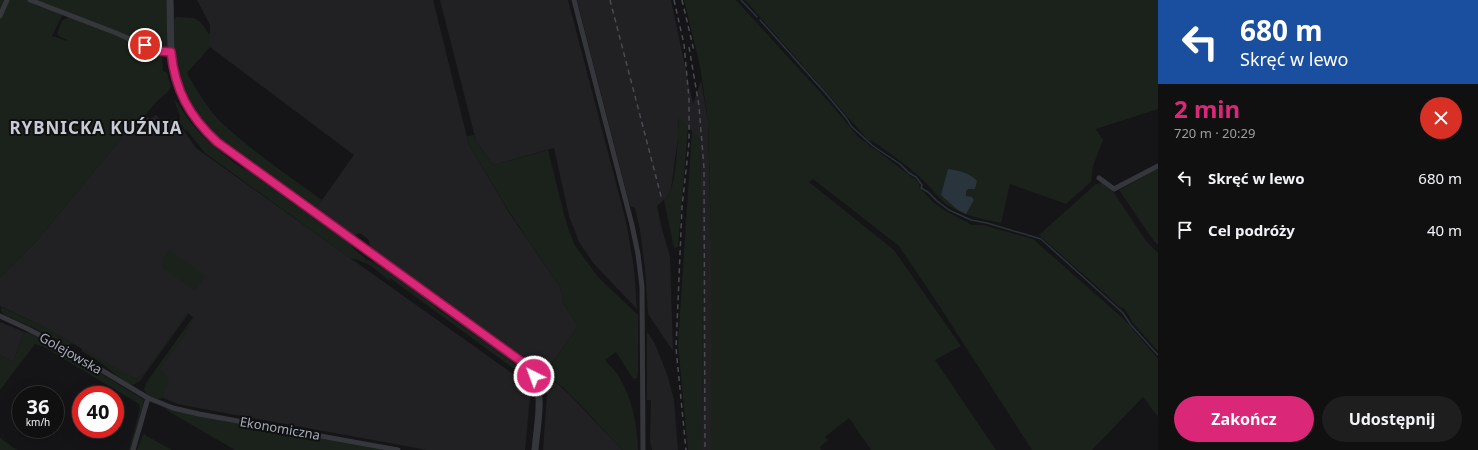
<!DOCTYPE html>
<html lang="pl">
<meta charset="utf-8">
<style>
body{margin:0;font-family:"Noto Sans",sans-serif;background:#1e1e1f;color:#f1f3f6;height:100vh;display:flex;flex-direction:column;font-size:15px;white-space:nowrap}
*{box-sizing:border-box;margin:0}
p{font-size:13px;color:#9c9d9f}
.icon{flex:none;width:22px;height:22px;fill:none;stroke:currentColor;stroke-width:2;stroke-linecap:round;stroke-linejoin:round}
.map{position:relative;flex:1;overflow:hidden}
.side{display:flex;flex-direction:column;background:#101011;width:320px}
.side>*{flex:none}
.guide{background:#1a4fa0;color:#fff;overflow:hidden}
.speed{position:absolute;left:12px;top:386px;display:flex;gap:8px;font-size:20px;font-weight:700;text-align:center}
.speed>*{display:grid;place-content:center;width:52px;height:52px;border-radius:50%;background:#101011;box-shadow:0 4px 16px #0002,0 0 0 1px #303031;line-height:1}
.speed small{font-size:10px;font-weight:400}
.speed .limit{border:6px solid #d22;background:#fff;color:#111}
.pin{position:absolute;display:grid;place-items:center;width:34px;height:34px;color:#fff;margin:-17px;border:2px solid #fff;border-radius:50%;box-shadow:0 1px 4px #0007}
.me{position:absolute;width:44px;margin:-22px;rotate:318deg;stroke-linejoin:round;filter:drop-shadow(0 0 3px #0008)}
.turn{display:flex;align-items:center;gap:14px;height:84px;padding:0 16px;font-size:18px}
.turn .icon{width:52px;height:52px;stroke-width:2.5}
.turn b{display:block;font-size:28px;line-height:34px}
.round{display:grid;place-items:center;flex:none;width:42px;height:42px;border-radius:21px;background:#1e1e1f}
.head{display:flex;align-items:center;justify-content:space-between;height:68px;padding:0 16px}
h1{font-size:24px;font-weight:700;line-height:30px;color:#db2777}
.cta{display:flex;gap:8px;margin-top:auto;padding:8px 16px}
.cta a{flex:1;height:46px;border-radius:24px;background:#db2777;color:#fff;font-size:16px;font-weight:700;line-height:46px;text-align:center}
.cta a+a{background:#1e1e1f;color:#f1f3f6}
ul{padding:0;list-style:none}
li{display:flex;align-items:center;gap:12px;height:52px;padding:0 16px}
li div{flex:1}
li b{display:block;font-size:15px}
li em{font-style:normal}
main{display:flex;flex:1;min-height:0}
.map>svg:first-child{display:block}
.built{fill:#212124}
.green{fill:#1a221b;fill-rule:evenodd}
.water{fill:#2a343c}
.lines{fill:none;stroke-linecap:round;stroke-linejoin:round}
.stream{stroke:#2a343c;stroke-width:1.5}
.minor{stroke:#35373c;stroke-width:5}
.tertiary{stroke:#35373c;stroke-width:7}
.rail{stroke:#484b51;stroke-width:1.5;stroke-dasharray:5 4;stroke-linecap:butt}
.route-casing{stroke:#8e194d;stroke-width:10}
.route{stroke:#db2777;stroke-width:7}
.labels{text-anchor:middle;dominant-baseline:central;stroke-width:4;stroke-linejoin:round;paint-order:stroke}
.street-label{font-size:13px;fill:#a5acb8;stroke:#101012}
.district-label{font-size:17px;font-weight:bold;letter-spacing:1px;fill:#c7cbd4;stroke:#101012}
</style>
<main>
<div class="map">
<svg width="1158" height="450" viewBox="0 0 1158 450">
<rect width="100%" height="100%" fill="#151517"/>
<g class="built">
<polygon points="197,0 433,0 469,145 510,214 560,287 564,305 578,326 545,373 570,395 622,450 543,450 547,394 541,389 545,373 370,248 369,240 360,233 353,236 313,209 322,200 354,155 210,47 210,25"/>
<polygon points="440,0 568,0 626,221 634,268 637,309 594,264 579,242 569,216 554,148 493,165 476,141"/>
<polygon points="577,0 671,0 693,104 701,81 708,121 711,243 711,450 702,450 703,281 700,139 678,118 678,137 671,189 668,196 657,206 661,225 670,257 673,351 648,314 645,269 640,230 635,208 630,206"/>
<polygon points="142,113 150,119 156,115 158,117 164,124 175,118 196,148 520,379 526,387 530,397 525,450 427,450 203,409 178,404 151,393 148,382 194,318 188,313 142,376 135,379 40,325 0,306 0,277 35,243"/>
<polygon points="0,322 24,332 13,362 0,355"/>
<polygon points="647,332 655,344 667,374 674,400 678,450 652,450 650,441 651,400 647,400"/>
</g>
<g class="green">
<path d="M0,0H168V49H159L162,58L163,71L167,73L171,86L168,92L159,99L145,115L142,113L35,243L0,277ZM37,0L69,17L62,21L57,33L59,36L67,40V41L52,36L63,14L35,5Z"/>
<polygon points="684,0 736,0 830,103 859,138 866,142 870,147 875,149 916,180 919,183 919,187 933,202 946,211 972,225 983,225 1033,239 1126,321 1158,359 1158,417 1143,397 1092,450 1032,450 940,307 899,246 813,179 809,182 894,250 961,346 935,360 996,450 871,450 849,418 825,437 828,440 820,447 821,450 711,450 711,243 708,121 700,66"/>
<path d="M745,0H1158V109L1096,129L1103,140L1093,166L1091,182L1066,204L1010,184L1001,223C982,219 965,216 949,206C938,199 932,188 923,180C908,166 891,154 874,142L868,140Z"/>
<path d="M176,17L194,18L200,22L210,35V47L187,73C195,88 210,112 222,123C253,152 288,175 322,200L313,209C294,195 275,181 256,167C224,144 194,123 181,83C175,63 175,41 173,20Z"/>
<path d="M174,100L177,102C191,125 202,137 223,153C231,160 239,168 249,170L349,242L355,250L365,258V259L368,261L369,260L384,270L372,261L376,262L524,367V369H523L492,348L522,369L527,376L525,377L390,278L389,279L396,284C377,274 375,263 350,258L205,153L186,129L187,133L180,123V116ZM435,307H436L492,347Z"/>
<path d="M678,117L688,127L678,247L674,248L664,200C666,197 669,195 670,192C676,181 679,132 678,117Z"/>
<polygon points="692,131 700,139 703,281 702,450 688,450 678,344"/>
<path d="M474,135L476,141L493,165L548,150L565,218L574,244L598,277L638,315V372L637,378L633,379L616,352L605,360C610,366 616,371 619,377C633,399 637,425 638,450H622C597,424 574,394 545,373L578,326L564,305L560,287L510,213L469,145L467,136Z"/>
<polygon points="1158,169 1158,245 1154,241 1119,190"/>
<polygon points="1102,183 1114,193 1146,241 1158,253 1158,351 1133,323 1125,309 1120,307 1039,235 1096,184"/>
<polygon points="169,250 205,276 195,291 162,267 162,260"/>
<polygon points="1,307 40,325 72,343 69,347 38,330 5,315 1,311"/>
<polygon points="187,312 189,313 140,381 133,385 125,382 104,365 82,351 82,348 135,379 142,376"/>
<path d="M193,317L195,318L184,336L160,369L169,379L164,395L161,399C155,399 147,396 144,390L146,383Z"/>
<polygon points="24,332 29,333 64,351 144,400 132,450 129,450 140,409 139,404 44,347 35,344 0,390 0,355 13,362"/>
<polygon points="164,408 193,415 384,450 235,450 168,411"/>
<polygon points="144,432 145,435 172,450 137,450"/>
<polygon points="0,438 17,450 0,450"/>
</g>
<path class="water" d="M948,169C957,170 971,173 977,181L975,189H968L966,191V196L972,197L974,200L966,214L958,210L941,195Z"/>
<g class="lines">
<g class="stream">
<polyline points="741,0 757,17"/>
<polyline points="760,20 827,95 847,119 851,126 873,146 900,164 909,173 916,177 922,185 921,188 928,192 937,201 949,210 971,220 987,223 1041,239 1123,313 1131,325 1158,355"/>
</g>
<g class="minor">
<polyline points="30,0 116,33 157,51 171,51"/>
<polyline points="574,0 632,225 638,254 642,287 643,450"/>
<polyline points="0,16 7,0"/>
<polyline points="1099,178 1114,189 1158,166"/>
<polyline points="0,316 28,329 63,347 148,398 173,408 199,414 398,450"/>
<polyline points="133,450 148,398"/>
</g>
<path class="tertiary" d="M170,0C171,23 169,48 174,70C181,106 204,132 232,154L529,367C546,390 537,424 535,450"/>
<g class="rail">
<polyline points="610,0 662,200"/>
<polyline points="674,0 684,44 689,99 689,143 682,207 676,348 686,450"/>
<polyline points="682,0 694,51"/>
<polyline points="689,47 699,106 704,168 705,450"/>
</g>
</g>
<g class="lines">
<g class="route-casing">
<path id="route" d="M145,45L157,51L171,52C175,90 189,116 217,142L529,367L534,376"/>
</g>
<use href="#route" class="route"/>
</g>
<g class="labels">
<g class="street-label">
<text transform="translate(71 353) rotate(30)">Golejowska</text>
<text transform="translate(280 428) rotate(10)">Ekonomiczna</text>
</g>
<g class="district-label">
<text x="96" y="127">RYBNICKA KUŹNIA</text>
</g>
</g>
</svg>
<div class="speed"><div>36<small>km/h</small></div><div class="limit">40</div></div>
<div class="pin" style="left:145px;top:45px;background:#d93025"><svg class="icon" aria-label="arrive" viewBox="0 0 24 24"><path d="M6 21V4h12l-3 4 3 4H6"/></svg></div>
<svg class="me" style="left:534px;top:376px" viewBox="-20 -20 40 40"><circle r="17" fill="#db2777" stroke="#fff" stroke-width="3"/><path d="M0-11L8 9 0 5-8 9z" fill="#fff"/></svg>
</div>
<section class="side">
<div class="guide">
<div class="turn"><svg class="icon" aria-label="left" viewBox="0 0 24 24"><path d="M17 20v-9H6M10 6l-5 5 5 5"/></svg><div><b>680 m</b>Skręć w lewo</div></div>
</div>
<div class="head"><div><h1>2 min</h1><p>720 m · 20:29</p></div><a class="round" style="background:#d93025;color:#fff"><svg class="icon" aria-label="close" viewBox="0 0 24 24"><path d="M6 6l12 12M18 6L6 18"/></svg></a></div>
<ul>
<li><svg class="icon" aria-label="left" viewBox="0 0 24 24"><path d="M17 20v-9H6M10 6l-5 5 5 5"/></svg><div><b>Skręć w lewo</b></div><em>680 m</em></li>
<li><svg class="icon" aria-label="arrive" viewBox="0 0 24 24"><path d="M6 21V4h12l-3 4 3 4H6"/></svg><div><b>Cel podróży</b></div><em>40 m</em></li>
</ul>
<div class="cta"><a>Zakończ</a><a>Udostępnij</a></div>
</section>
</main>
